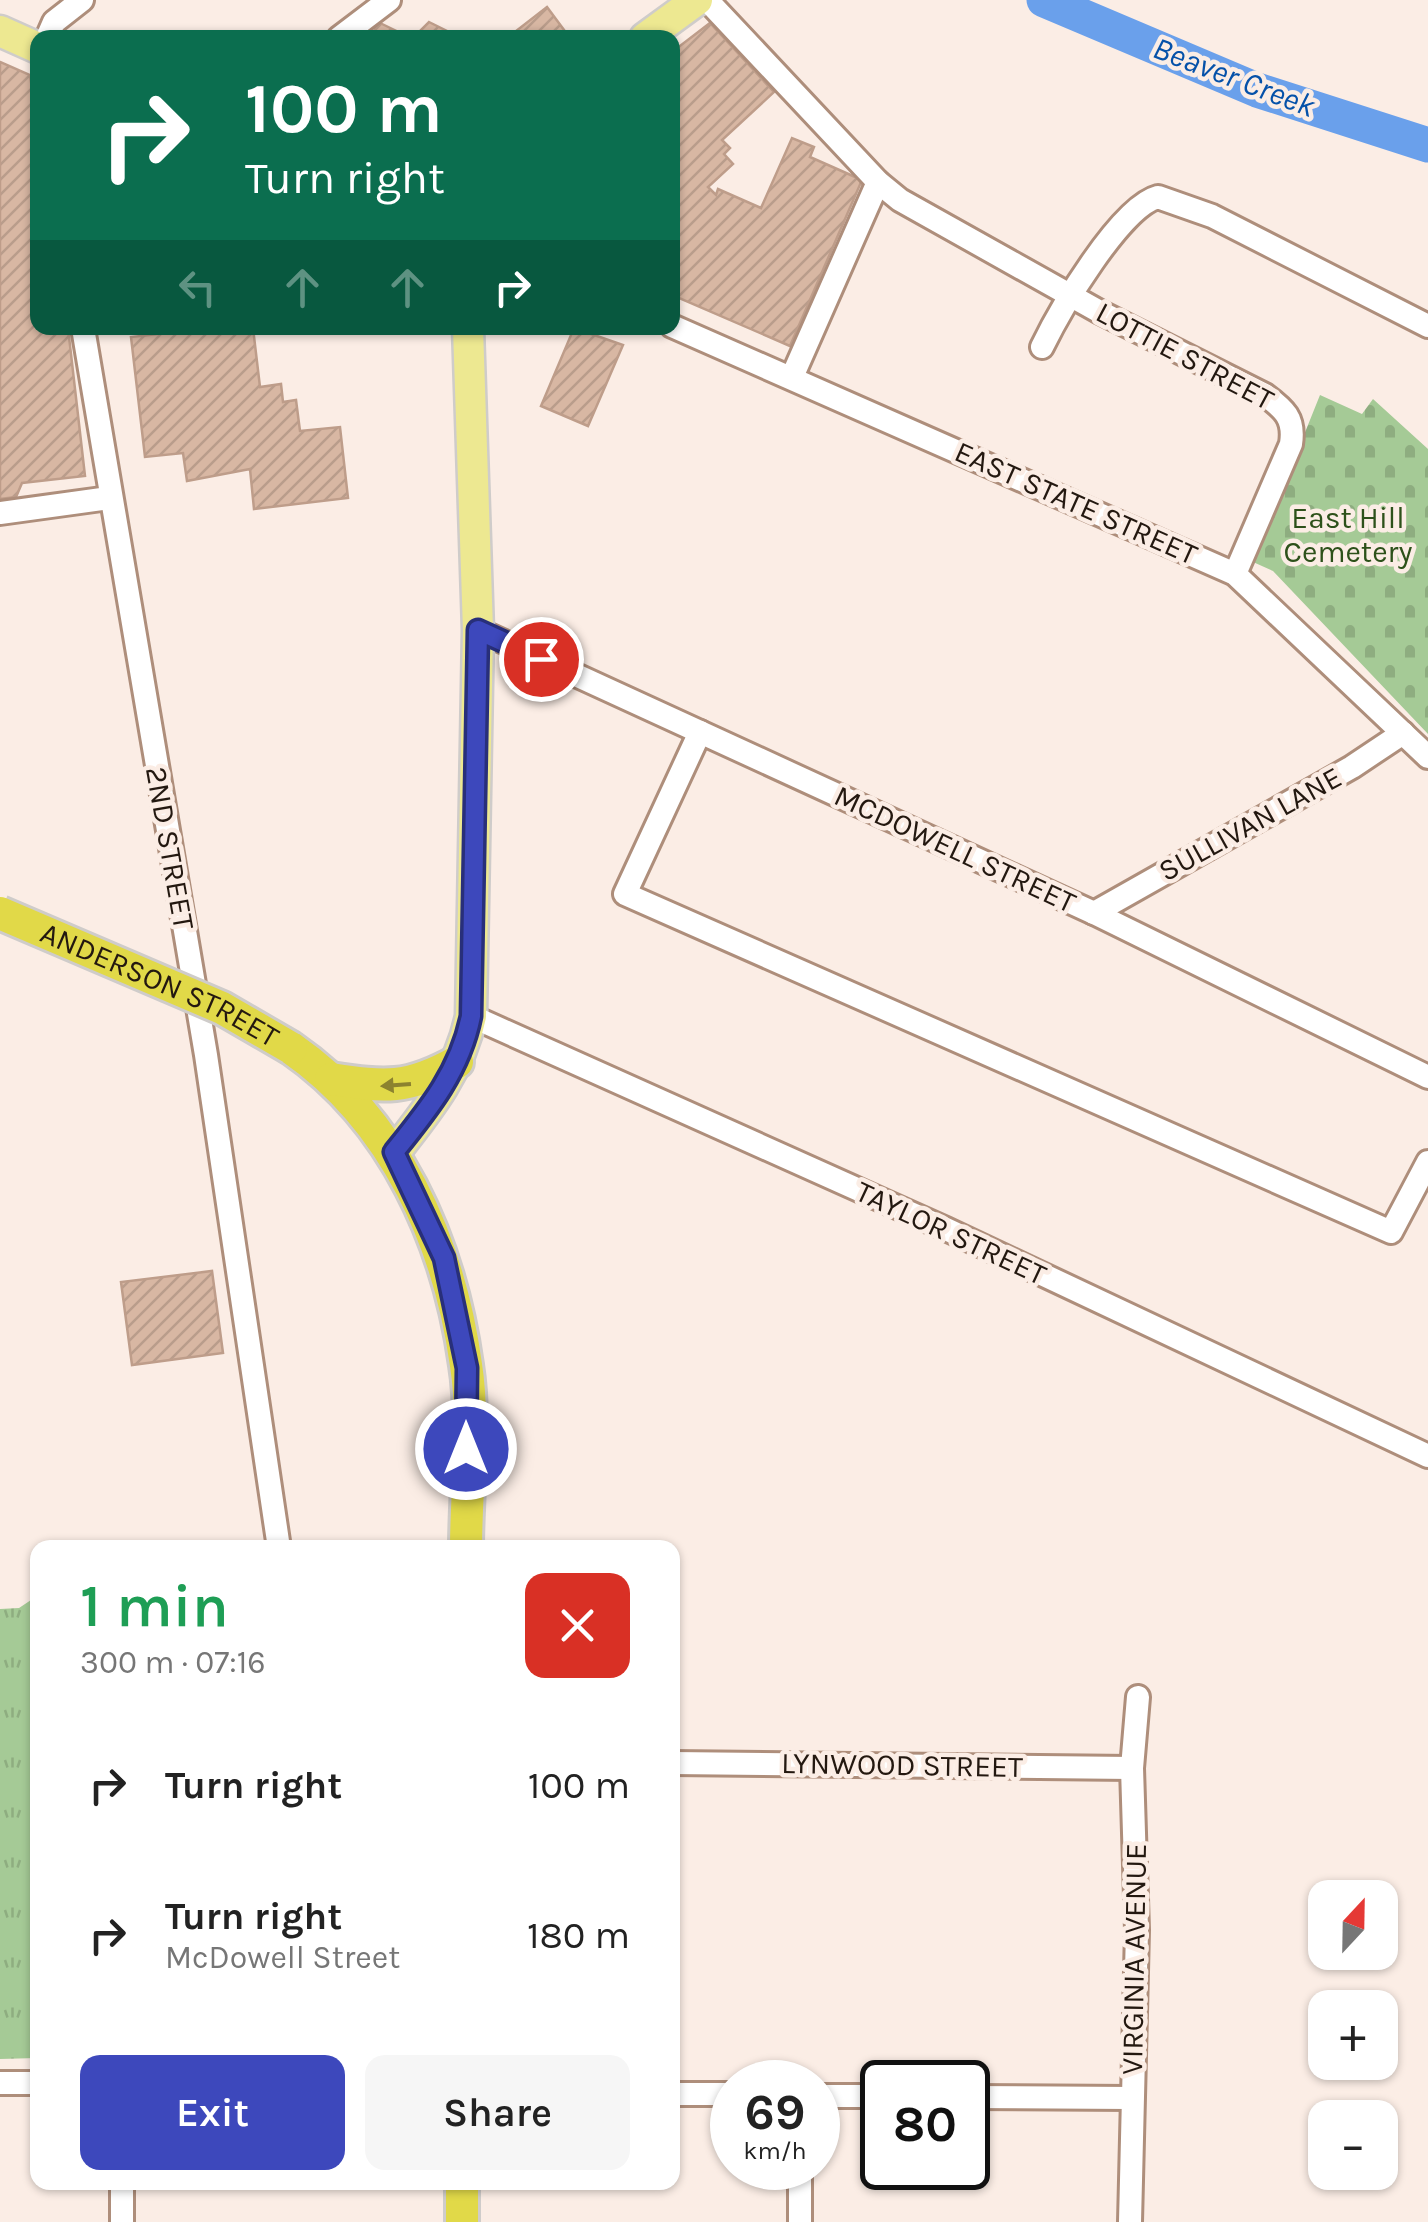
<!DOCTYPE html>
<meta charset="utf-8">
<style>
body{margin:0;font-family:Karla,sans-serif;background:#f6f6f6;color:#222;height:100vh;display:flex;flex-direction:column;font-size:38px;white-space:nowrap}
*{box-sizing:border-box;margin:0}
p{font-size:32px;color:#767676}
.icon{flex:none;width:55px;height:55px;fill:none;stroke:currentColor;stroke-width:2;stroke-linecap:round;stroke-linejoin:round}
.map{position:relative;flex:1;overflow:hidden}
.sheet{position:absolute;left:30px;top:1540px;width:650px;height:650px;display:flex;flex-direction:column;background:#fff;border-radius:20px;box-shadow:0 2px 8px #0004}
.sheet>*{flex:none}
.hud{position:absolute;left:30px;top:30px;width:650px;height:305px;border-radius:20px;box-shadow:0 2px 8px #0004;background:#0b6e4f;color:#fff;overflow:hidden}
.needle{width:65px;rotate:22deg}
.tools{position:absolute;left:1308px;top:1880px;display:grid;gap:20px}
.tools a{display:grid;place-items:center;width:90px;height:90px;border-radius:20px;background:#fff;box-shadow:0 2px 8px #0004;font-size:50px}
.speed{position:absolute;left:710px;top:2060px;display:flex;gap:20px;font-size:50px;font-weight:700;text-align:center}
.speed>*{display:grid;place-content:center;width:130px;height:130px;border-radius:50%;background:#fff;box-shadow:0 2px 8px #0004;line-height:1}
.speed small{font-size:25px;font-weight:400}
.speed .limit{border:5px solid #111;border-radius:15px;background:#fff;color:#111}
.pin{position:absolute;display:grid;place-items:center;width:85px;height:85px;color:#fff;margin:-42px;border:5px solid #fff;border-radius:50%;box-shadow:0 2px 10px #0007}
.me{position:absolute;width:110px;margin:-55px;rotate:0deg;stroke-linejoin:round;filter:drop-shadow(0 0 8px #0008)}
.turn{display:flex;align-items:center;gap:35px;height:210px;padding:0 50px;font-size:45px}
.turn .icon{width:130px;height:130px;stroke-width:2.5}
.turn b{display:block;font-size:70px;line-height:85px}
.lanes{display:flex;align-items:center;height:95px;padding:0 50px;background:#0003;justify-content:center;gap:50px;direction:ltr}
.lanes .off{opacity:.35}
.round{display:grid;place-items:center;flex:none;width:105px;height:105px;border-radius:20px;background:#f6f6f6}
.overview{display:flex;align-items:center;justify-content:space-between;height:170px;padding:0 50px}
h1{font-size:60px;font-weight:600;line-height:75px;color:#1e9e55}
.primary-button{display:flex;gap:20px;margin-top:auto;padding:20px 50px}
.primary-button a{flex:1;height:115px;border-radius:20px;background:#3d48bc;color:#fff;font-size:40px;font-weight:600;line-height:115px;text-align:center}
.primary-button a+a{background:#f6f6f6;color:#222}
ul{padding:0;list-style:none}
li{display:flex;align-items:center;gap:30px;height:150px;padding:0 50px}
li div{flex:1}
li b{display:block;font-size:38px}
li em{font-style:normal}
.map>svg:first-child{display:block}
.cemetery{fill:url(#cemetery-stones)}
.park{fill:url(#park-tufts)}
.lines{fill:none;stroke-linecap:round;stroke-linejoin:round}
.river{stroke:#6aa0eb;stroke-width:35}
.building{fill:url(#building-hatch);stroke:#be9d8a;stroke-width:2.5}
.minor-casing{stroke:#ae8e7b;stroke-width:28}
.major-casing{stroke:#cfccca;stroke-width:35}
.highway-casing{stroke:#cfccca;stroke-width:38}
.minor{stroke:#fff;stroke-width:22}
.major{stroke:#ede891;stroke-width:30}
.highway{stroke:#e1d948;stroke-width:32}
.highway-bridge-casing{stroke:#cfccca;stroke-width:38;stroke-linecap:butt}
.highway-bridge{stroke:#e1d948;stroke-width:32}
.oneway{fill:#8c822f}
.route-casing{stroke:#282f7a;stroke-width:25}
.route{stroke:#3d48bc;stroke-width:18}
.labels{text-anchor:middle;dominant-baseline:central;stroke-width:9;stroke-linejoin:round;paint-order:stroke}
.street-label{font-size:30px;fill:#231810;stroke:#fbede5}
.park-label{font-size:30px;fill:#2d511a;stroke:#fbede5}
.water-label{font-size:32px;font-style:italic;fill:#0551a9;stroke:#fbede5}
</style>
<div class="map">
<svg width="1428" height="2222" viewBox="0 0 1428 2222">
<defs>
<pattern id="cemetery-stones" width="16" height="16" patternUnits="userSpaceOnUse" patternTransform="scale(2.5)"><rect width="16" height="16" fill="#a5ca96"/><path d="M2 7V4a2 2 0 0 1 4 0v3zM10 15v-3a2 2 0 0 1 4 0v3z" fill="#8ead80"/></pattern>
<pattern id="park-tufts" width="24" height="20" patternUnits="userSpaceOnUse" patternTransform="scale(2.5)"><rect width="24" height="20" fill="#a5ca96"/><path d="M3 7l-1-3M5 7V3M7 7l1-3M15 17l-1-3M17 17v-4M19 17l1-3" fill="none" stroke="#8ead80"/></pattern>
<pattern id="building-hatch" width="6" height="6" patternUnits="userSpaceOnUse" patternTransform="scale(2.5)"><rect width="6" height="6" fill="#d8b7a3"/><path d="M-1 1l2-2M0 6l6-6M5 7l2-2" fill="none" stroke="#b99d8b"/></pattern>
</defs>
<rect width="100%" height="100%" fill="#fbede5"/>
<polygon class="cemetery" points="1320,395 1362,414 1373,399 1428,449 1428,734 1273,571 1253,562"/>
<polygon class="park" points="37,1596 37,2058 0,2059 0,1609 19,1608"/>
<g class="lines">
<polyline class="river" points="1044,0 1257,90 1428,145"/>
</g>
<g class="building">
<polygon points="547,7 570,38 507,38"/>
<polygon points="378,22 411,38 371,38"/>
<polygon points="429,22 453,34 456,38 413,38"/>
<polygon points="710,23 774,92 722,140 730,148 724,154 733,164 708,187 716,195 718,189 761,208 792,138 814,147 810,157 862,180 790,346 672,295 672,52"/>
<polygon points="0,62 30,75 38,130 38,328 68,328 85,476 22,483 16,497 0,499"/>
<polygon points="213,328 253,328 260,387 281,384 283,402 296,400 300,431 340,427 348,498 254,509 250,469 187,481 183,453 145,457 131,337"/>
<polygon points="574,328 623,345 588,426 541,406"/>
<polygon points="212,1271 223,1353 132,1365 121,1282"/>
</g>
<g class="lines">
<g class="minor-casing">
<g id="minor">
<path d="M707,0L878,182L900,200L1100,312L1265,395C1284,409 1295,418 1291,444L1235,574"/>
<polyline points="47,38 54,22 82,0"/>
<polyline points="339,38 389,0"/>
<polyline points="672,326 1235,574 1428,757"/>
<polyline points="83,328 206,1055 279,1548"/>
<path d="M1042,347C1060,310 1120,207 1158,197L1212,216L1428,326"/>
<polyline points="792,377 878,182"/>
<polyline points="0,513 109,498"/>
<polyline points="478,630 1094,913 1428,1077"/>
<polyline points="700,732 625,894 1391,1232 1428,1162"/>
<polyline points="1094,913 1352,767 1403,733"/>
<polyline points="471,1016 946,1229 1428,1456"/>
<polyline points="672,1763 1132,1768"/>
<polyline points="0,2083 38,2083"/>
<polyline points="672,2094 732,2094"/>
<polyline points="818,2096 882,2096"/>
<polyline points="968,2097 1131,2098"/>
<polyline points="800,2168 800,2222"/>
<polyline points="122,2222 122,2182"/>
<polyline points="1130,2222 1137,1930 1132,1768 1138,1697"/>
</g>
</g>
<g class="major-casing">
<g id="major">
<polyline points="0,31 38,48"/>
<polyline points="645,38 697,0"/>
<path d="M394,1153C428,1110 460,1071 471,1016L478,630L468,328"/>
</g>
</g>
<g class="highway-casing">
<g id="highway">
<path d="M291,1048C395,1120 449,1242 466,1365C475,1421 466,1490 466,1548"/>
<path d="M331,1079C385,1087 407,1090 457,1062"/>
<polyline points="462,2222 462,2182"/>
</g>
</g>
<use href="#minor" class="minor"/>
<use href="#major" class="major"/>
<use href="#highway" class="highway"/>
<g class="highway-bridge-casing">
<g id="highway-bridge">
<path id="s1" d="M0,913L222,1008L291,1048"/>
</g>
</g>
<use href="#highway-bridge" class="highway-bridge"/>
</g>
<defs><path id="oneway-solid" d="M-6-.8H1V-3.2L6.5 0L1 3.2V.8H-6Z" transform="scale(2.5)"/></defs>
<use class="oneway" href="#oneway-solid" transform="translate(396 1085) rotate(176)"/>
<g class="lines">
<g class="route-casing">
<path id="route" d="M466,1449L467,1368L444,1258L394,1152C428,1110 460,1071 471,1016L478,630L541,659"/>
</g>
<use href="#route" class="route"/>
</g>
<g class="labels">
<g class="street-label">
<text transform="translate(1185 356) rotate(28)">LOTTIE STREET</text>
<text transform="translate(1076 503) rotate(24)">EAST STATE STREET</text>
<text transform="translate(1250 824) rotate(-29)">SULLIVAN LANE</text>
<text transform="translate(170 848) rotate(80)">2ND STREET</text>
<text transform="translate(955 849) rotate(25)">MCDOWELL STREET</text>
<text stroke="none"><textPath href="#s1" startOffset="175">ANDERSON STREET</textPath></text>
<text transform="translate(951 1233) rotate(25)">TAYLOR STREET</text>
<text transform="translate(902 1765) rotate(1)">LYNWOOD STREET</text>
<text transform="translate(1134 1959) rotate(-89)">VIRGINIA AVENUE</text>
</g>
<g class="park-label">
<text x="1348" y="518">East Hill<tspan x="1348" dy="34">Cemetery</tspan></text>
</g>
<g class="water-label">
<text transform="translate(1234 77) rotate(21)">Beaver Creek</text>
</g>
</g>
</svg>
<div class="tools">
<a><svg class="needle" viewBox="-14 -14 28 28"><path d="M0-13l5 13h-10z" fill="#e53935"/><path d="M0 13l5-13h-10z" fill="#767676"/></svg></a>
<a>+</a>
<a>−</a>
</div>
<div class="speed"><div>69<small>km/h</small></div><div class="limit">80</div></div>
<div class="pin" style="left:541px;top:659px;background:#d93025"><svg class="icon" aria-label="arrive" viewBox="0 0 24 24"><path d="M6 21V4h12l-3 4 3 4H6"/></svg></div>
<svg class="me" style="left:466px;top:1449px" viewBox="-20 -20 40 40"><circle r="17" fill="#3d48bc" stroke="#fff" stroke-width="3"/><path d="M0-11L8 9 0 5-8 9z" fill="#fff"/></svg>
<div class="hud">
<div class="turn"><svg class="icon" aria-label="right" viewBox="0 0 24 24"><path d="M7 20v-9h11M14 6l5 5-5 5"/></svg><div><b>100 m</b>Turn right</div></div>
<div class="lanes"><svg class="icon off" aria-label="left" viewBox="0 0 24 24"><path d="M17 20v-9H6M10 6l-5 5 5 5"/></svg><svg class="icon off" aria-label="ahead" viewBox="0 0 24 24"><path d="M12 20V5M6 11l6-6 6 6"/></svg><svg class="icon off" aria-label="ahead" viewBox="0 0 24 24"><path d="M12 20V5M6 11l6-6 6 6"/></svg><svg class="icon" aria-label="right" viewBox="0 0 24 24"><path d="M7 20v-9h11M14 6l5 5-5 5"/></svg></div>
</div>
<section class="sheet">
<div class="overview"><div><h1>1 min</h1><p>300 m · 07:16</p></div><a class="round" style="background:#d93025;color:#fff"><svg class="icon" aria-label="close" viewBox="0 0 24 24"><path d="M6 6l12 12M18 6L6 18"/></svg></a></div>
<ul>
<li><svg class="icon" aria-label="right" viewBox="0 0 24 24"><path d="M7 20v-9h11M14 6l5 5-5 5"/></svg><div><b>Turn right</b></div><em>100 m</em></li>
<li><svg class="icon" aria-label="right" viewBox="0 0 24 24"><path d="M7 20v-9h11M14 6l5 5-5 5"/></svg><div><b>Turn right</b><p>McDowell Street</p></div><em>180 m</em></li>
</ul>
<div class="primary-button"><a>Exit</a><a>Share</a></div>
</section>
</div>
